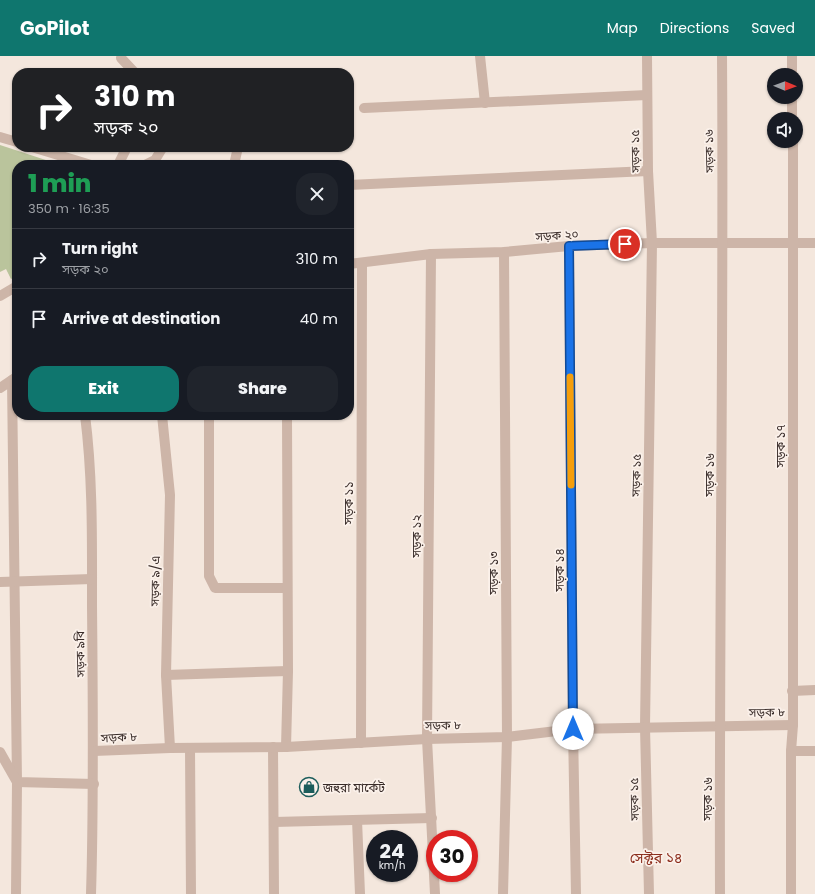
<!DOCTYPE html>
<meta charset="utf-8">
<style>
body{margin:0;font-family:Poppins,"Noto Sans Bengali",sans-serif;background:#20242c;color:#f1f3f6;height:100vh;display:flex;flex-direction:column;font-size:15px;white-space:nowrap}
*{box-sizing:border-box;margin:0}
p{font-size:13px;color:#9ea1a6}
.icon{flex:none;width:22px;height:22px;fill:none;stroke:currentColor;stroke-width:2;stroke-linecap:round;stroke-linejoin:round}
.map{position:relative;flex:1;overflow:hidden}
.sheet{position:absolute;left:12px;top:104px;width:342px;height:260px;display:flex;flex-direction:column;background:#171b24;border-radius:16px;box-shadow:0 1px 3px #0004}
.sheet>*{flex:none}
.banner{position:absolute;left:12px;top:12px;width:342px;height:84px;border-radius:16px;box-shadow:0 1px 3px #0004;background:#202124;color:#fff;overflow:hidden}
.needle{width:26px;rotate:91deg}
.fabs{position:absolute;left:767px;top:12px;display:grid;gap:8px}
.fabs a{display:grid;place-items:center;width:36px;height:36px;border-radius:50%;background:#171b24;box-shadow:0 1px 3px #0004;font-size:20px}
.speed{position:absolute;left:366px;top:774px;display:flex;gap:8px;font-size:20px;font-weight:700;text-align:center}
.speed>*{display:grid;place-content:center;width:52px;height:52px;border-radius:50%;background:#171b24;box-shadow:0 1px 3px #0004;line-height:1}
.speed small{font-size:10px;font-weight:400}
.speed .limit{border:6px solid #d22;background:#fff;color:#111}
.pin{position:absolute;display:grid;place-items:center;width:34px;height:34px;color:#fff;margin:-17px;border:2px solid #fff;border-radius:50%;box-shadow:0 1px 4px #0007}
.me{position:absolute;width:44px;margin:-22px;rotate:0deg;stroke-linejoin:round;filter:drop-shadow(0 0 3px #0008)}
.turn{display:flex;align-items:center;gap:14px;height:84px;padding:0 16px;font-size:18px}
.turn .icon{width:52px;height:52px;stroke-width:2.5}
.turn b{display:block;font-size:28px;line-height:34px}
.round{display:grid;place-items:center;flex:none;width:42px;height:42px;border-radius:16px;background:#20242c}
.head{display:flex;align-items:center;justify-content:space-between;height:68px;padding:0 16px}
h1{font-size:24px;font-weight:800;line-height:30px;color:#1e9e55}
.primary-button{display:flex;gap:8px;margin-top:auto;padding:8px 16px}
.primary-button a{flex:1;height:46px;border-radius:16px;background:#0f766e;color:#fff;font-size:16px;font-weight:800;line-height:46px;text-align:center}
.primary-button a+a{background:#20242c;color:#f1f3f6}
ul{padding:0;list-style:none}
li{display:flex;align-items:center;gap:12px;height:60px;padding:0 16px;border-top:1px solid #363941}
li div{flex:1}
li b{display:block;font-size:15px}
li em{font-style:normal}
header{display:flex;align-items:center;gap:24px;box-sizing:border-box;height:56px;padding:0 20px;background:#0f766e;color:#fff}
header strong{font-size:19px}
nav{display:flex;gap:22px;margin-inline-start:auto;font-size:14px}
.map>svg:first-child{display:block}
.green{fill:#bac49c}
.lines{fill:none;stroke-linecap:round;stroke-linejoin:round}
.street{stroke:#cdb5a8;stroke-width:10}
.route-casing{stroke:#114b97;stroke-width:10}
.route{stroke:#1a73e8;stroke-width:7}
.slow{stroke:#f59e0b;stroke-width:7}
.labels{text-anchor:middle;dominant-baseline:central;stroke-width:3.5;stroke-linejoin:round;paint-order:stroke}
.street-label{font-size:12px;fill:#392c29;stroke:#fbf1ea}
.poi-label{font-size:12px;fill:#392c29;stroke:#fbf1ea;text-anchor:start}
.quarter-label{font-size:14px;fill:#8c2e1d;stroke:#fbf1ea}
</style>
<header>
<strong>GoPilot</strong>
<nav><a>Map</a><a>Directions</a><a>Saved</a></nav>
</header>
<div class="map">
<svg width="815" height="838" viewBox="0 0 815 838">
<rect width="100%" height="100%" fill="#f4e7dd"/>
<polygon class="green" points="0,89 61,109 17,109 17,220 11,223 6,213 0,216"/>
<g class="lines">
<g class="street">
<polyline points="480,0 485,47"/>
<polyline points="647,0 648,115 652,187 645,671 649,838"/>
<polyline points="792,0 792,19"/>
<polyline points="121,2 135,17"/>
<polyline points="792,41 792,63"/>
<polyline points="364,52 647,39"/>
<polyline points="0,81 17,86"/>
<polyline points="32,91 91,109"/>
<polyline points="118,109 127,91"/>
<polyline points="145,109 155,104 163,91"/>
<polyline points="234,109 238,91"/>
<polyline points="349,129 648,115"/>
<polyline points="569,190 573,673 576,838"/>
<polyline points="431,198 427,683 435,838"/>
<polyline points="349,208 431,198 504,196 569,190 652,187 815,187"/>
<polyline points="0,240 17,230"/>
<polyline points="12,324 17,726 16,838"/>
<polyline points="0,332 15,322"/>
<path d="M85,359C93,422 92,486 92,550C93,646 94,742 91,838"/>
<polyline points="162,359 170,439 166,619 170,692"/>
<polyline points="209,359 209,520 215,532 287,532"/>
<polyline points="0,526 92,523"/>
<polyline points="166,619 288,615"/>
<polyline points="792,635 815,634"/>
<polyline points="361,687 362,208"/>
<polyline points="273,691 274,838"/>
<polyline points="286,691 288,615 287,359"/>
<polyline points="190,692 191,838"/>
<polyline points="94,695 170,692 286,691 427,683 507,681 573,673 793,669"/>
<polyline points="791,695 815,695"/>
<polyline points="0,696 17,726 94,728"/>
<polyline points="357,764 360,838"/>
<polyline points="274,766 432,762"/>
<polyline points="503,838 507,681 504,196"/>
<path d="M720,838C719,559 724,279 722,0"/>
<polyline points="791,838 791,695 793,669 793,85"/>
</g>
</g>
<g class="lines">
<g class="route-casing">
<polyline id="route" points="573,673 569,190 625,188"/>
</g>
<use href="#route" class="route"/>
<polyline class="slow" points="570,321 571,429"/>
</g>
<defs>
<g id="shop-ring" transform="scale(1)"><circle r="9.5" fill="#fbf1ea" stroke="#1c5d5b" stroke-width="1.5"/><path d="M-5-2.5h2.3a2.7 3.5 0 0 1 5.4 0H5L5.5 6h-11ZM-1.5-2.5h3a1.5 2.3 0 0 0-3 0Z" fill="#1c5d5b"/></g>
</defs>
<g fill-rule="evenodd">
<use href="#shop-ring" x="309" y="731"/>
</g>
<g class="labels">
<g class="street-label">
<text transform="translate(635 95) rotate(-91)">সড়ক ১৫</text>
<text transform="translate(709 95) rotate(-91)">সড়ক ১৬</text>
<text transform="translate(557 179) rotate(-4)">সড়ক ২০</text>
<text transform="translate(780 390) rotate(-90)">সড়ক ১৭</text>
<text transform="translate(636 419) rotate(-89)">সড়ক ১৫</text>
<text transform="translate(709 419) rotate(-90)">সড়ক ১৬</text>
<text transform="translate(348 447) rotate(-90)">সড়ক ১১</text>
<text transform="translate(416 480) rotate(-90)">সড়ক ১২</text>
<text transform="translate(559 514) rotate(-90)">সড়ক ১৪</text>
<text transform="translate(493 517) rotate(-90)">সড়ক ১৩</text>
<text transform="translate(155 525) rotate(-89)">সড়ক ৯/এ</text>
<text transform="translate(80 598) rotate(-91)">সড়ক ৯বি</text>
<text transform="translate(767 656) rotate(-1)">সড়ক ৮</text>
<text transform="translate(443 669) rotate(-1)">সড়ক ৮</text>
<text transform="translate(119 681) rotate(-3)">সড়ক ৮</text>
<text transform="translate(634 743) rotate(-91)">সড়ক ১৫</text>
<text transform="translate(707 743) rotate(-90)">সড়ক ১৬</text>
</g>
<g class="poi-label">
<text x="323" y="731">জহুরা মার্কেট</text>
</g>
<g class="quarter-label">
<text x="656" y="802">সেক্টর ১৪</text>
</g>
</g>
</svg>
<div class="fabs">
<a><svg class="needle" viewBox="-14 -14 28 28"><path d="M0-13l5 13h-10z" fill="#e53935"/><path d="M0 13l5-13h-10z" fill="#9ea1a6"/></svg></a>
<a><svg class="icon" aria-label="sound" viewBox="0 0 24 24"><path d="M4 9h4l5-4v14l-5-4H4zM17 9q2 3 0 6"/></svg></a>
</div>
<div class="speed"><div>24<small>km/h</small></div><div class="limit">30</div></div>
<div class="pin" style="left:625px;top:188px;background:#d93025"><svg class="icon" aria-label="arrive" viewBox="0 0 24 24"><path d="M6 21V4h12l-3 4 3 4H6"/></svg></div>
<svg class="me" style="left:573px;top:673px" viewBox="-20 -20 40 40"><circle r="19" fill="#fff"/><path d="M0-13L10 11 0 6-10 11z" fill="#1a73e8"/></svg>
<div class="banner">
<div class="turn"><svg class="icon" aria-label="right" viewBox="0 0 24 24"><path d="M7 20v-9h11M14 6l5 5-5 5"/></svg><div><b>310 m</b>সড়ক ২০</div></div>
</div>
<section class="sheet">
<div class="head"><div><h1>1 min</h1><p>350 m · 16:35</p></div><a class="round"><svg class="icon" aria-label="close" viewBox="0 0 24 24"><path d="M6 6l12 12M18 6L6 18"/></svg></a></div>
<ul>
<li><svg class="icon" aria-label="right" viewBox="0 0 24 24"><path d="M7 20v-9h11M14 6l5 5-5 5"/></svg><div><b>Turn right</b><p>সড়ক ২০</p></div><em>310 m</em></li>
<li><svg class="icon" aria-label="arrive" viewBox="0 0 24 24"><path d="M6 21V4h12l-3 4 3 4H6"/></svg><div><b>Arrive at destination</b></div><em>40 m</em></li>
</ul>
<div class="primary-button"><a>Exit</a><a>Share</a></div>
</section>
</div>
